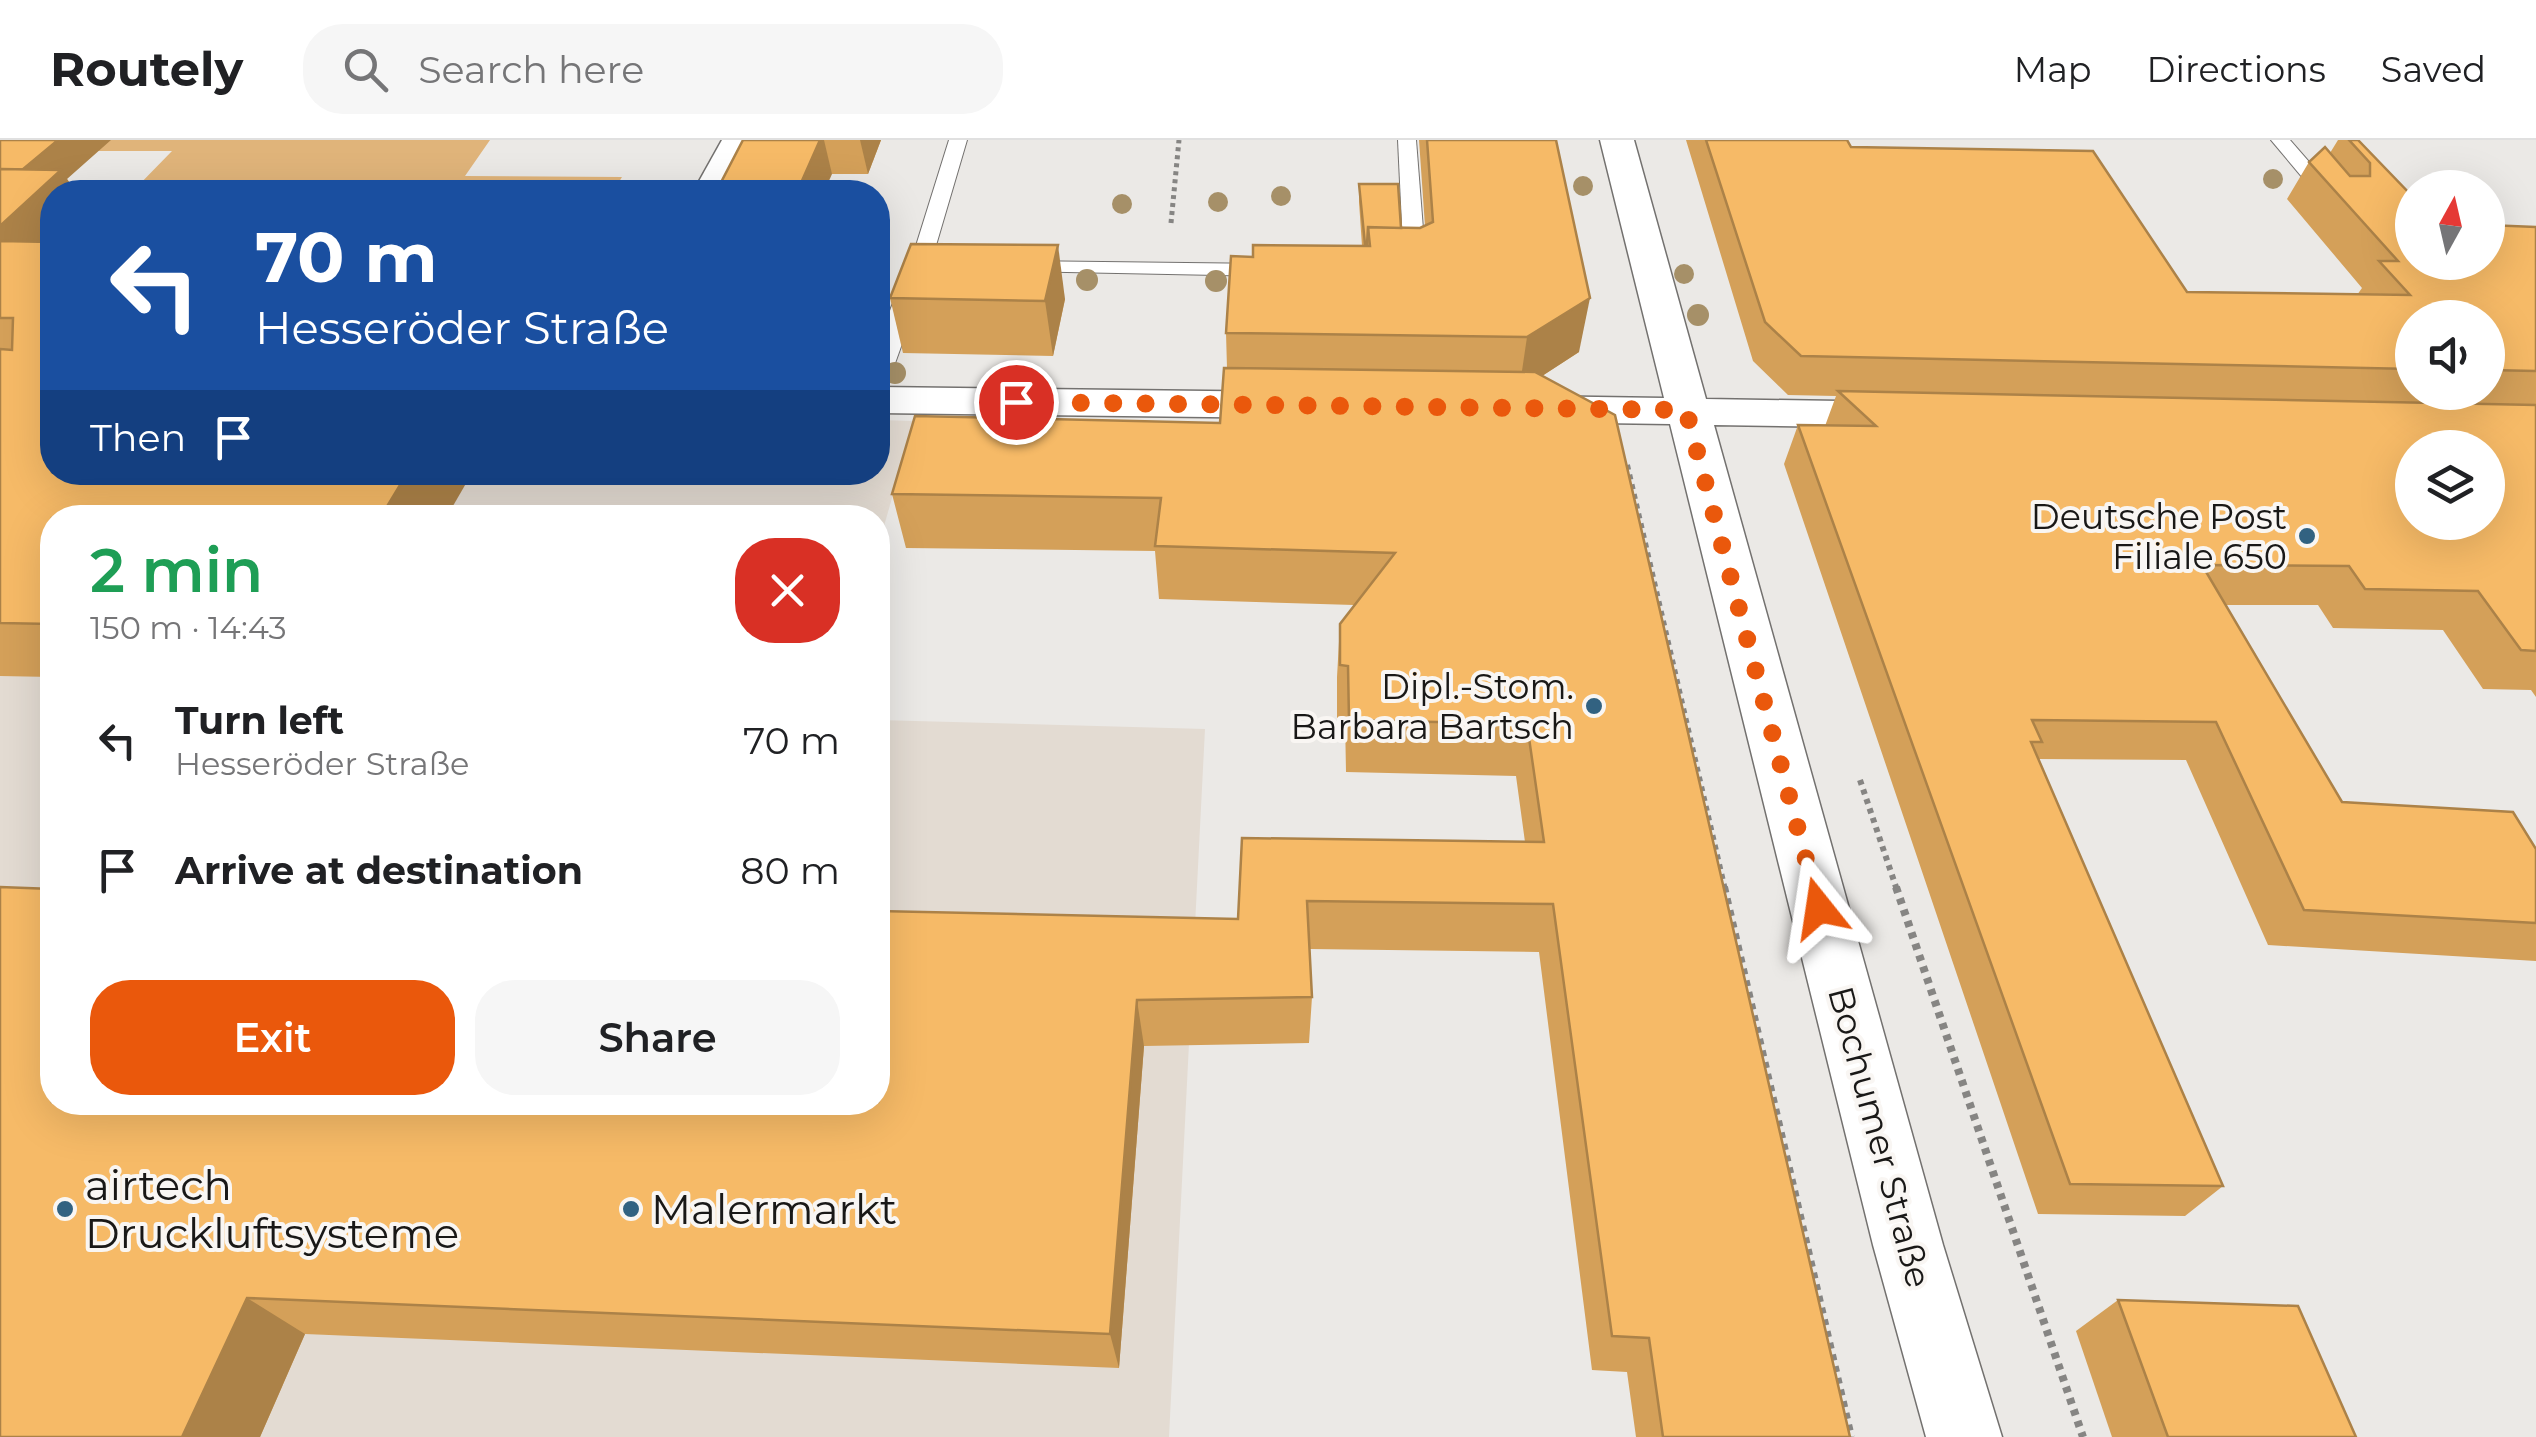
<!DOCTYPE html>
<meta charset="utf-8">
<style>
body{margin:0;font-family:Montserrat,sans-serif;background:#f6f6f6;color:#202124;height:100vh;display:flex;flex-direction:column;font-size:38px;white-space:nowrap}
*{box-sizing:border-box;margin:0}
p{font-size:32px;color:#757577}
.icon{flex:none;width:55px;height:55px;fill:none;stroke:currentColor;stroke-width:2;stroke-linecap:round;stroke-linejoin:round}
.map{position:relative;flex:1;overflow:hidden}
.side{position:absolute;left:40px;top:365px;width:850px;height:610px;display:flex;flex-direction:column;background:#fff;border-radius:40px;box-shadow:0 10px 40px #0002}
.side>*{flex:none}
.guide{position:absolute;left:40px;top:40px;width:850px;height:305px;border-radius:40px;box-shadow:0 10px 40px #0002;background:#1a4fa0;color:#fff;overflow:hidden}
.needle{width:65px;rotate:8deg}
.controls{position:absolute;left:2395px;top:30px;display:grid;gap:20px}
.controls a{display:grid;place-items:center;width:110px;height:110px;border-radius:50%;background:#fff;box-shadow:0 10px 40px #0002;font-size:50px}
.pin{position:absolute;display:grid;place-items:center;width:85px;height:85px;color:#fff;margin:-42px;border:5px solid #fff;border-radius:50%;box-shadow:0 2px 10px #0007}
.me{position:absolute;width:110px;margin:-55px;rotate:345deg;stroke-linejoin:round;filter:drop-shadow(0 0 8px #0008)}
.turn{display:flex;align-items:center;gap:35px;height:210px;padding:0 50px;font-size:45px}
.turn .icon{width:130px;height:130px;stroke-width:2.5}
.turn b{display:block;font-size:70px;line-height:85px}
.then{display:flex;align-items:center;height:95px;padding:0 50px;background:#0003;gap:20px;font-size:38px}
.round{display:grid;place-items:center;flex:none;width:105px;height:105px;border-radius:40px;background:#f6f6f6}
.summary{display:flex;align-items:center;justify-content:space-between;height:170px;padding:0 50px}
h1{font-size:60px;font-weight:600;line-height:75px;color:#1e9e55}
.action{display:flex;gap:20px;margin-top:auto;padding:20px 50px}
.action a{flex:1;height:115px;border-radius:40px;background:#ea580c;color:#fff;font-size:40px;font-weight:600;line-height:115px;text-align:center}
.action a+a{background:#f6f6f6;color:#202124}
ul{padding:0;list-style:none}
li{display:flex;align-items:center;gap:30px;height:130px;padding:0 50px}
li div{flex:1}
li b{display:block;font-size:38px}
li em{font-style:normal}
header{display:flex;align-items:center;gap:60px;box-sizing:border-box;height:140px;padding:0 50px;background:#fff;border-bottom:2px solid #e0e0e0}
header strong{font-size:48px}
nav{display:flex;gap:55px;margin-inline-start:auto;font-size:35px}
.search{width:700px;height:90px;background:#f6f6f6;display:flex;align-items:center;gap:25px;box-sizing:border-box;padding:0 35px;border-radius:40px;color:#757577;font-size:38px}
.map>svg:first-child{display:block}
.built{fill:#e3dbd2}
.green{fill:#e0b47a}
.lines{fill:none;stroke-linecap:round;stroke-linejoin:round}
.service-casing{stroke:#73716f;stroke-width:2}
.minor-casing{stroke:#73716f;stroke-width:3}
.path-far2{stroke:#868583;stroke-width:5;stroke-dasharray:4 4;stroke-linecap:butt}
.path-far1{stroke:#868583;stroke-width:6;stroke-dasharray:5 5;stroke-linecap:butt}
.path{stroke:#868583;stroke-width:8;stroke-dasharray:6 6;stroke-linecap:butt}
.service{fill:#fff;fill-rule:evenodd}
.minor{fill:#fff;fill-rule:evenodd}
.tree{fill:#a69068}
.wall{fill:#d4a059;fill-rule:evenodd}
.shaded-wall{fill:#ac8248}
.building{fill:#f6ba67;stroke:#ac8248;stroke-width:2.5;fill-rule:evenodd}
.route{stroke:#ea580c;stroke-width:18;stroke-dasharray:0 32.4}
.poi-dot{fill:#326281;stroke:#f9f6f3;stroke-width:4}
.labels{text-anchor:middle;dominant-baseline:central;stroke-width:8;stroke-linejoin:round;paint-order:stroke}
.poi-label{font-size:35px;fill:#191817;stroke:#f9f6f3;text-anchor:end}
.street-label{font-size:35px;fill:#191817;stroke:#f9f6f3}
.near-poi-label{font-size:42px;fill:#191817;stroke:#f9f6f3;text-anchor:start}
</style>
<header>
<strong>Routely</strong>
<div class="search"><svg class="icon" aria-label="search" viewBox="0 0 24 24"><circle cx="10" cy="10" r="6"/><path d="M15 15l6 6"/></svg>Search here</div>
<nav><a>Map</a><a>Directions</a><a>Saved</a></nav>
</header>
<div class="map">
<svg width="2536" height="1297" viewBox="0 0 2536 1297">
<rect width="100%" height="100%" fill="#ebe9e6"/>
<polygon class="built" points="0,269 52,332 878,332 878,280 914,281 878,407 878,378 52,378 52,962 878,962 878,580 1205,589 1169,1297 0,1297"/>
<polygon class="green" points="54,0 490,0 465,36 622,37 613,52 132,52 172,11 42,11"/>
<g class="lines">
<g class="service-casing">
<g id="service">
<path d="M949,0H967L932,119L949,125C941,135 918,135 910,125Z"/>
<polygon points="1398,0 1416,0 1426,127 1415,133 1404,127"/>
<polygon points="2271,0 2290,0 2337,54 2337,62 2323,62"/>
<polygon points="1020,121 1269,124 1280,130 1269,136 1013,131 1013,123"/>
<path d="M910,145L921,151L889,240L878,247C878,224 885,151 910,145Z"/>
</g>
</g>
<g class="minor-casing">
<g id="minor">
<polygon points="722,0 756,0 729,52 693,52"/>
<polygon points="1600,0 1634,0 1706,259 1903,262 1918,266 1925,275 1918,284 1903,288 1714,285 1943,1105 2002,1297 1926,1297 1873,1105 1670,284 1529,282 1514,278 1507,269 1514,260 1529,256 1664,258"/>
<polygon points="878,247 1293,252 1308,256 1314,265 1308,274 1293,278 878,273"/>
</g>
</g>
<polyline class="path-far2" points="1171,83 1179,0"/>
<g class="path-far1">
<polyline points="1627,325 1725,750"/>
<polyline points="1860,640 1897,750"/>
</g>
<g class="path">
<polyline points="1724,747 1851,1297"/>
<polyline points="1896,747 2083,1297"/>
</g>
<use href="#service" class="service"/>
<use href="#minor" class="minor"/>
</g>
<g class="tree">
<circle cx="2273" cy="39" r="10"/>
<circle cx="1583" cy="46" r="10"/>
<circle cx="1281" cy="56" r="10"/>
<circle cx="1218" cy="62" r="10"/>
<circle cx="1122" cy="64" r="10"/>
<circle cx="1684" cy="134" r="10"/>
<circle cx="1087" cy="140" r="11"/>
<circle cx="1216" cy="141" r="11"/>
<circle cx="1698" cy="175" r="11"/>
<circle cx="895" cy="233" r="11"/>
</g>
<g class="wall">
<polygon points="0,0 67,39 76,52 52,52 52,332 464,332 468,340 52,378 52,537 0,536"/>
<polygon points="743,0 881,0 868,34 832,34"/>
<polygon points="1419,0 1556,0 1579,212 1542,236 1850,1297 1636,1297 1627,1232 1592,1230 1539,812 1310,809 1312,857 1309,903 1144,906 1119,1228 305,1194 260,1297 0,1297 52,962 1238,779 1525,702 1516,636 1346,632 1345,578 1337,578 1337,537 1340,484 1354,465 1159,459 1155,411 906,408 892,354 1220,283 1227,228 1226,193 1253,117 1362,106 1359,62 1359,44 1401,88 1420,88 1425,86"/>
<path d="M1686,0H1847L1851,7L2187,152L2357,155L2362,148L2287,59L2309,22L2330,13L2338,0H2358L2412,56V122L2536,87V557L2531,550L2483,549L2443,490L2333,488L2318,465H2225L2342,662L2536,709V821L2268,805L2186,620L2038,619L2223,1046L2185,1076L2038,1074L1784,324L1798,285L1825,286L1836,256L1788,255L1753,221ZM2412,178H2488V252H2412Z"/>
<polygon points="890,158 1065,159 1053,216 903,213"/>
<polygon points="628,332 698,332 697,334"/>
<polygon points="2118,1160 2356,1297 2112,1297 2076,1191"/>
</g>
<g class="shaded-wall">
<polygon points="58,0 111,0 67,39 76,52 52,52 52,126 0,123 0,86 9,41"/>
<polygon points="820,0 824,0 832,34 824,52 797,52"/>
<polygon points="860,0 881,0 868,34"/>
<polygon points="1058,105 1065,159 1053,216 1045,161"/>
<polygon points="1590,158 1579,212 1519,251 1527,197"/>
<polygon points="408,332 464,332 468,340 446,378 380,378"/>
<polygon points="1137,860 1144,906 1119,1228 1110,1194"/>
<polygon points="247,1158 305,1194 260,1297 182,1297"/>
</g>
<g class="building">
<polygon points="0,0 58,0 22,30 0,29"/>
<polygon points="743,0 820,0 797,52 716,52"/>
<polygon points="1427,0 1556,0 1590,158 1527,197 1226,193 1231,116 1253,117 1253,105 1370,106 1368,87 1420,88 1433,82"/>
<polygon points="1706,0 1847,0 1851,7 2093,11 2187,152 2410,155 2379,121 2398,121 2309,22 2325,7 2350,36 2370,36 2370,23 2349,0 2358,0 2412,56 2412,122 2488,122 2488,85 2536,87 2536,231 2488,230 2488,178 2412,178 2412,229 1801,216 1765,182"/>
<polygon points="0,29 61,30 0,86"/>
<polygon points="1359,44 1398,44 1401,88 1368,87 1367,104 1365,104"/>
<polygon points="0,101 52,102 52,332 408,332 380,378 52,378 52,484 0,483 0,209 12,210 13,178 0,178"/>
<polygon points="911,104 1058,105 1045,161 890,158"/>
<polygon points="1224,228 1535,232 1615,275 1850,1297 1663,1297 1649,1198 1612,1196 1553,764 1307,761 1312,857 1137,860 1110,1194 247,1158 182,1297 0,1297 0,747 52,749 52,962 878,962 878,771 1238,779 1242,698 1544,702 1527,584 1349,580 1348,526 1340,525 1340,484 1395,413 1155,406 1161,358 892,354 915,276 1220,283"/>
<path d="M1838,251L2536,265V511L2521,510L2478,451L2365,449L2349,426L2202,425L2342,662L2513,672L2536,709V783L2304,770L2216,582L2032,580L2042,602H2031L2223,1046L2070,1044L1798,285L1876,286ZM2412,308H2488V382H2412Z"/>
<polygon points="2118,1160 2298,1166 2356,1297 2168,1297"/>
</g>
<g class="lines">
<polyline class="route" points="1016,262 1686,270 1819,768"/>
</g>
<g class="poi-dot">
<circle cx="2307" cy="396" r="10"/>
<circle cx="1594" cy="566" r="10"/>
<circle cx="65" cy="1069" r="10"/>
<circle cx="631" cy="1069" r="10"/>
</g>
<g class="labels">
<g class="poi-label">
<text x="2287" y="376">Deutsche Post<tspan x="2287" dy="40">Filiale 650</tspan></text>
<text x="1574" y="546">Dipl.-Stom.<tspan x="1574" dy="40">Barbara Bartsch</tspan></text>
</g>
<g class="street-label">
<text transform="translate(1880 997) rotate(75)">Bochumer Straße</text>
</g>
<g class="near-poi-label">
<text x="85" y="1045">airtech<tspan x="85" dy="48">Druckluftsysteme</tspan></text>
<text x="651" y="1069">Malermarkt</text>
</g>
</g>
</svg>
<div class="controls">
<a><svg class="needle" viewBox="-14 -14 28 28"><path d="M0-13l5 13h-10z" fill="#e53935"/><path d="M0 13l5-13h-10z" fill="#757577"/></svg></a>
<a><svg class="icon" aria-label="sound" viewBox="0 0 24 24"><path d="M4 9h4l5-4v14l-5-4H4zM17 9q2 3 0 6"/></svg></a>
<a><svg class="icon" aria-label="layers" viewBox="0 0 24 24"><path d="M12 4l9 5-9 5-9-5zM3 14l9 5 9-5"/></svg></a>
</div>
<div class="pin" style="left:1016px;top:262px;background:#d93025"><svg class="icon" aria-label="arrive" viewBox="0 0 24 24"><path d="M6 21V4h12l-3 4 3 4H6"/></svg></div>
<svg class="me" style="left:1819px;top:768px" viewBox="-20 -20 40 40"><path d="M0-17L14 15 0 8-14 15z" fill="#ea580c" stroke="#fff" stroke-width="4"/></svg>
<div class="guide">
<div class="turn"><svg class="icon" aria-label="left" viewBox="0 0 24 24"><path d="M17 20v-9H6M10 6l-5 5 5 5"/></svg><div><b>70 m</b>Hesseröder Straße</div></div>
<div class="then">Then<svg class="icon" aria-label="arrive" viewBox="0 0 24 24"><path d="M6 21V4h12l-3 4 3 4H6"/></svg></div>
</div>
<section class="side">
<div class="summary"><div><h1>2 min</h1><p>150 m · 14:43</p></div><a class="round" style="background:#d93025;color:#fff"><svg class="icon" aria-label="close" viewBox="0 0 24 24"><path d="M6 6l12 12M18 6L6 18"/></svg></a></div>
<ul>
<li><svg class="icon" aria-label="left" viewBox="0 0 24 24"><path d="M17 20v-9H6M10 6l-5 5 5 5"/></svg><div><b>Turn left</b><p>Hesseröder Straße</p></div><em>70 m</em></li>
<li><svg class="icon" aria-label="arrive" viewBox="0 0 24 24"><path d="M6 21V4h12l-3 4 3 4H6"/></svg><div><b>Arrive at destination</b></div><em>80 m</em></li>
</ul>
<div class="action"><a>Exit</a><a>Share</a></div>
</section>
</div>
